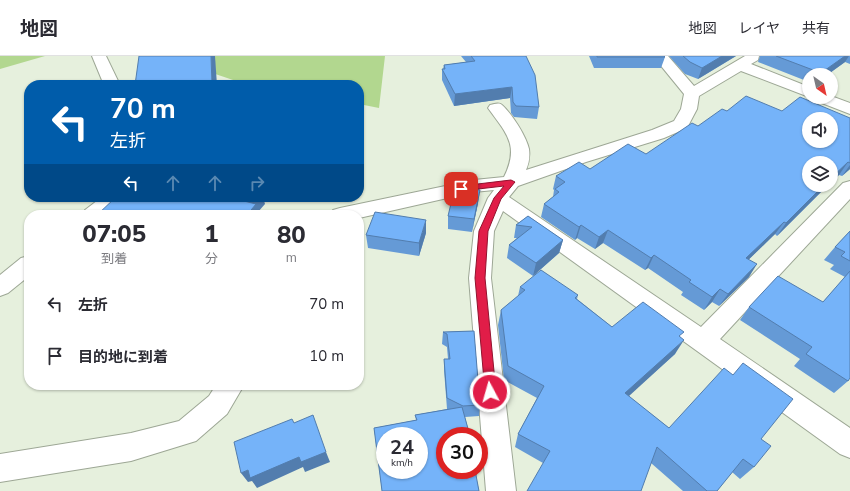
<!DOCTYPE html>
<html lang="ja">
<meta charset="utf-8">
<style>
body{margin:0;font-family:"Nunito Sans","Noto Sans JP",sans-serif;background:#f7f7f7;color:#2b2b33;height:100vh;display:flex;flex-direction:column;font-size:15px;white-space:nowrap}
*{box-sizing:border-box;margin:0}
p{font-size:13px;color:#7c7c81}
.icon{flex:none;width:22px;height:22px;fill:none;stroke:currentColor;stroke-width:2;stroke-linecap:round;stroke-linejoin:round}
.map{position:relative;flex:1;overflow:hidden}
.details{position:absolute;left:24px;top:154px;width:340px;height:180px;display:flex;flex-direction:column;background:#fff;border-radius:16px;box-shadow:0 1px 3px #0004}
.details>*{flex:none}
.top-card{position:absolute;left:24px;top:24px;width:340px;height:122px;border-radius:16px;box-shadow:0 1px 3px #0004;background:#005caa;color:#fff;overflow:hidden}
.needle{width:26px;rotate:146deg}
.tools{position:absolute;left:802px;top:12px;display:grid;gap:8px}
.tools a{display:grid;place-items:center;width:36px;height:36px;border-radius:50%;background:#fff;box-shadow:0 1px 3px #0004;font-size:20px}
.speed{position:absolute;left:376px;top:371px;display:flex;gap:8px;font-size:20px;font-weight:700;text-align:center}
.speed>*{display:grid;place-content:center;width:52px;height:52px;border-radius:50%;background:#fff;box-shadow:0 1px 3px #0004;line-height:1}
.speed small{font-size:10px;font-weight:400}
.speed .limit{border:6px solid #d22;background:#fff;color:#111}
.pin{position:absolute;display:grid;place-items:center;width:34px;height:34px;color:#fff;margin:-17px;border-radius:8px;box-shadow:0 2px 6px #0006}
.me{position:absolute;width:44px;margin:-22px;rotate:354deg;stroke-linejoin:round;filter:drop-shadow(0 0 3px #0008)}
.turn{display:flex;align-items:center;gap:14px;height:84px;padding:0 20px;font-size:18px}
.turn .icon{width:52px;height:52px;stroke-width:2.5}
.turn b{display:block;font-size:28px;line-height:34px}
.lanes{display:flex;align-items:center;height:38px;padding:0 20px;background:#0003;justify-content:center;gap:20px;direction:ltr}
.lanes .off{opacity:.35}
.eta{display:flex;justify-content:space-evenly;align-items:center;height:68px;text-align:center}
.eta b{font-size:24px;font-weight:800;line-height:28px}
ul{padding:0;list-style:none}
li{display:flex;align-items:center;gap:12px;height:52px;padding:0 20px}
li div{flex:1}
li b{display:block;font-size:15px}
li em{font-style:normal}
header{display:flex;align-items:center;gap:24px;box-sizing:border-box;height:56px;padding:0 20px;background:#fff;border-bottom:1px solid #e1e1e2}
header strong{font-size:19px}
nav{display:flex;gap:22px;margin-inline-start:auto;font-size:14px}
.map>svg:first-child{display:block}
.green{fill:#b2d78f}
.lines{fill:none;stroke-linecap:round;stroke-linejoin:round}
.minor-casing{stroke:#9da795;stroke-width:2}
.minor{fill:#fff;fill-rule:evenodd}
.wall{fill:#659ad6;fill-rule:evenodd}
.shaded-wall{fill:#527dae}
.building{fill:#75b3f9;stroke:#527dae;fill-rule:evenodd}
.route{fill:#e11d48;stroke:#92132f}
</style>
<header>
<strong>地図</strong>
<nav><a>地図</a><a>レイヤ</a><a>共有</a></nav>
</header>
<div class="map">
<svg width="850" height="435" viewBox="0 0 850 435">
<rect width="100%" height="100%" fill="#e6f0dd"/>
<g class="green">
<polygon points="0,0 45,0 0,13"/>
<polygon points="162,0 385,0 379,52 359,48 359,29 255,29 236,25"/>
</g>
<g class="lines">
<g class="minor-casing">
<g id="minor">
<polygon points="92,0 106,0 120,29 104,29"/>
<path d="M653,0H668L694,30L745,0H759L758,4L751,8L809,31V41L741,15L699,40L697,53L687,72L664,82L586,106L518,130L509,141L701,271L843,127L850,125V143L720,283L850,372V402L840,398L503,155L494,175L491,222L516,435H486L469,222L474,175L488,142L494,134L474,136L359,162V159H330L333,154L340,152L474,124L504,121C520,89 506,77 488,52L490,49C495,48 499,46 502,49C512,58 526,80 529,93C530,101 529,107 526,114L652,74L674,65L681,53L684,38Z"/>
<polygon points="831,40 850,47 850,58 814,44 812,41"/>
<polygon points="102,141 125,141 122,146 105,159 82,159 85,154"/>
<polygon points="29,200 29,220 8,237 0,240 0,219 21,202"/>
<polygon points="216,329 244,329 227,358 196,385 131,405 0,426 0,398 131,377 179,365 209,340"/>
</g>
</g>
<use href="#minor" class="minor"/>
</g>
<g class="wall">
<polygon points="461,0 526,0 539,51 537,63 514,61 511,57 510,42 454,50 442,24 442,13 443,13 444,9 466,6"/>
<polygon points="589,0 664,0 665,1 661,12 594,12"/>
<polygon points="669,0 736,0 698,23 685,18"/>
<polygon points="760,0 850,0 850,8 845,6 827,19 809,19 809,26 758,6"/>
<polygon points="727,55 782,55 850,62 850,113 842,120 839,119 831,126 831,107 809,129 828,129 777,180 775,178 749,203 749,221 719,250 712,246 704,254 681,239 683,236 648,212 645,214 603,187 595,193 577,182 575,184 541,161 544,148 553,141 554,134 553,133 556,120 590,113 646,98 698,70"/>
<polygon points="478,147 472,176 448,173 448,160"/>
<polygon points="528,160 563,184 559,197 533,220 507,202 509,189 517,182 514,182 516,169"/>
<polygon points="850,175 850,322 848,325 834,337 794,310 800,303 740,264 749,251 823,246 845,221 830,213 834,209 824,204 835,191"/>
<polygon points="426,177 419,200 368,192 366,179"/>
<polygon points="520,231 578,239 577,243 612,271 681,281 675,298 628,340 669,372 761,383 754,411 740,423 732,416 717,435 683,435 651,407 543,407 515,391 518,378 537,342 504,324 498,269 501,254 518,240"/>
<path d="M474,275L480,349L479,360L465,361L470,380H445V414H478L476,420L479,435H382L374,372L416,364L415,359L447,353L444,314V303H448L447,291L442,288L443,276ZM385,380H419V414H385Z"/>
</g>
<g class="shaded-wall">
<polygon points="211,0 215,0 217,29 212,29"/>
<polygon points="722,0 736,0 698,23 702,12"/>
<polygon points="845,0 849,0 845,6 827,19 819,19 821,17"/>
<polygon points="512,31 510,42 454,50 455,38"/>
<polygon points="848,106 839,119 831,126 831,122"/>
<polygon points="850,109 850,113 842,120"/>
<polygon points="824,129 828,129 777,180 786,167"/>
<polygon points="480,134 478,147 472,176 474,163"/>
<polygon points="248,141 263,141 265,148 258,156 259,159 247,159 244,145"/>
<polygon points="426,164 426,177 419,200 419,187"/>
<polygon points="784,166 775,178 738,214 746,202"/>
<polygon points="581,169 577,182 575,184 579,171"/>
<polygon points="608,174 603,187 595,193 599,181"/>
<polygon points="563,184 559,197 533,220 536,207"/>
<polygon points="654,199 648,212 645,214 651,202"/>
<polygon points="757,208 749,221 719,250 728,238"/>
<polygon points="720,233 712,246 704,254 712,241"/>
<polygon points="684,284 675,298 617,351 625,337"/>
<polygon points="326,396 330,406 305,416 303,411 257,432 252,425 248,426 241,417 248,414 299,401"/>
</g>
<g class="building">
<polygon points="139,0 211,0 212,29 135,29"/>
<polygon points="471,0 526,0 535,19 539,51 516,50 513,46 512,31 455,38 442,13 445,13 444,9 475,5"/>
<polygon points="597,0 664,0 665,1 597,1"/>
<polygon points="683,0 722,0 702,12 690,6"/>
<polygon points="776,0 845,0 821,17"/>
<path d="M746,40L782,55L800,41L850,62V107L848,106L831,122V107H809V129H824L786,167L784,166L746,202L757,208L728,238L720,233L712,241L689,226L691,224L654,199L651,202L608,174L599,181L581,169L579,171L544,148L559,136L555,133L565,126L556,120L579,106L590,113L628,88L646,98L692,67L698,70L722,53L727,55ZM809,63H831V85H809Z"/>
<polygon points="455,131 480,134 474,163 448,160"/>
<polygon points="116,141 248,141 244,145 256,148 247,159 97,159"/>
<polygon points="375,156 426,164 419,187 366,179"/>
<polygon points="528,160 563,184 536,207 509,189 532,171 516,169"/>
<polygon points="850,175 850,205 841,200 845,196 835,191"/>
<polygon points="541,214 578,239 575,242 612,271 643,246 684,276 679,280 684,284 625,337 669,372 724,312 733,319 743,307 793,343 761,383 771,390 754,411 743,403 717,435 707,435 657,391 641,435 527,435 550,395 518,378 544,330 508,310 501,254 525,234 520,231"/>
<polygon points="850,215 850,322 848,325 806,298 812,291 749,251 778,220 823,246"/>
<polygon points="474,275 480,349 463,350 447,342 444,303 450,303 447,278 443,276"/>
<path d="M462,351L470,380H445V414H475L479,435H382L374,372L417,364L415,359ZM385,380H419V414H385Z"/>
<polygon points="313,359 326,396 301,406 299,401 250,422 248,414 241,417 234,386 292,363 294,367"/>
</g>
<polygon class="route" points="511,124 515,126 501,143 488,175 485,222 496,336 494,339 490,341 486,339 485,336 475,222 479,175 494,142 504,130 461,135 457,133 461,130"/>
</svg>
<div class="tools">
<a><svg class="needle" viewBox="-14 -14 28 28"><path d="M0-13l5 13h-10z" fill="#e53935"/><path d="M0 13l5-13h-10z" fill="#7c7c81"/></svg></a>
<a><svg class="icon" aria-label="sound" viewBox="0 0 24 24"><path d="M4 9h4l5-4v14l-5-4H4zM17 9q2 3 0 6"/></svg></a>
<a><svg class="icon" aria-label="layers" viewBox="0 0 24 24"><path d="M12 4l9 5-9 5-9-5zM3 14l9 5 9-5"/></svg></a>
</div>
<div class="speed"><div>24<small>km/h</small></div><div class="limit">30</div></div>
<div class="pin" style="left:461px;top:133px;background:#d93025"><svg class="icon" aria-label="arrive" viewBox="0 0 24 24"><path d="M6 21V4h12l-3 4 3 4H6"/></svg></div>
<svg class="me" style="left:490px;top:336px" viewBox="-20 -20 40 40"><circle r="17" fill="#e11d48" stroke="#fff" stroke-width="3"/><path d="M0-11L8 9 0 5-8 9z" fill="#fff"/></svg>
<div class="top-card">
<div class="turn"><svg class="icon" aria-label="left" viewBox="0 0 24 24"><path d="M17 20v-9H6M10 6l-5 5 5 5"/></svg><div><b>70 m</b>左折</div></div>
<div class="lanes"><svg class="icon" aria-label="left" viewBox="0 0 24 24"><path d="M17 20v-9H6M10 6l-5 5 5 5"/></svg><svg class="icon off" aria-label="ahead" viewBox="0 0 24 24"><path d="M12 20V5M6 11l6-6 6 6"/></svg><svg class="icon off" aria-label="ahead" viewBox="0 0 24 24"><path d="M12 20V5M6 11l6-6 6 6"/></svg><svg class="icon off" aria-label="right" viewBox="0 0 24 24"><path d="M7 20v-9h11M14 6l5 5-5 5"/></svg></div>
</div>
<section class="details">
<div class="eta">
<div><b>07:05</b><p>到着</p></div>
<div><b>1</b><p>分</p></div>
<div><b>80</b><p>m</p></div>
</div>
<ul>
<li><svg class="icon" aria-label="left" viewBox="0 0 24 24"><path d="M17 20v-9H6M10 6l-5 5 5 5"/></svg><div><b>左折</b></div><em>70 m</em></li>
<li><svg class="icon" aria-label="arrive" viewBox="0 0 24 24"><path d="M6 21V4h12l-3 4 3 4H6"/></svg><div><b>目的地に到着</b></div><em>10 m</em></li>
</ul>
</section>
</div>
